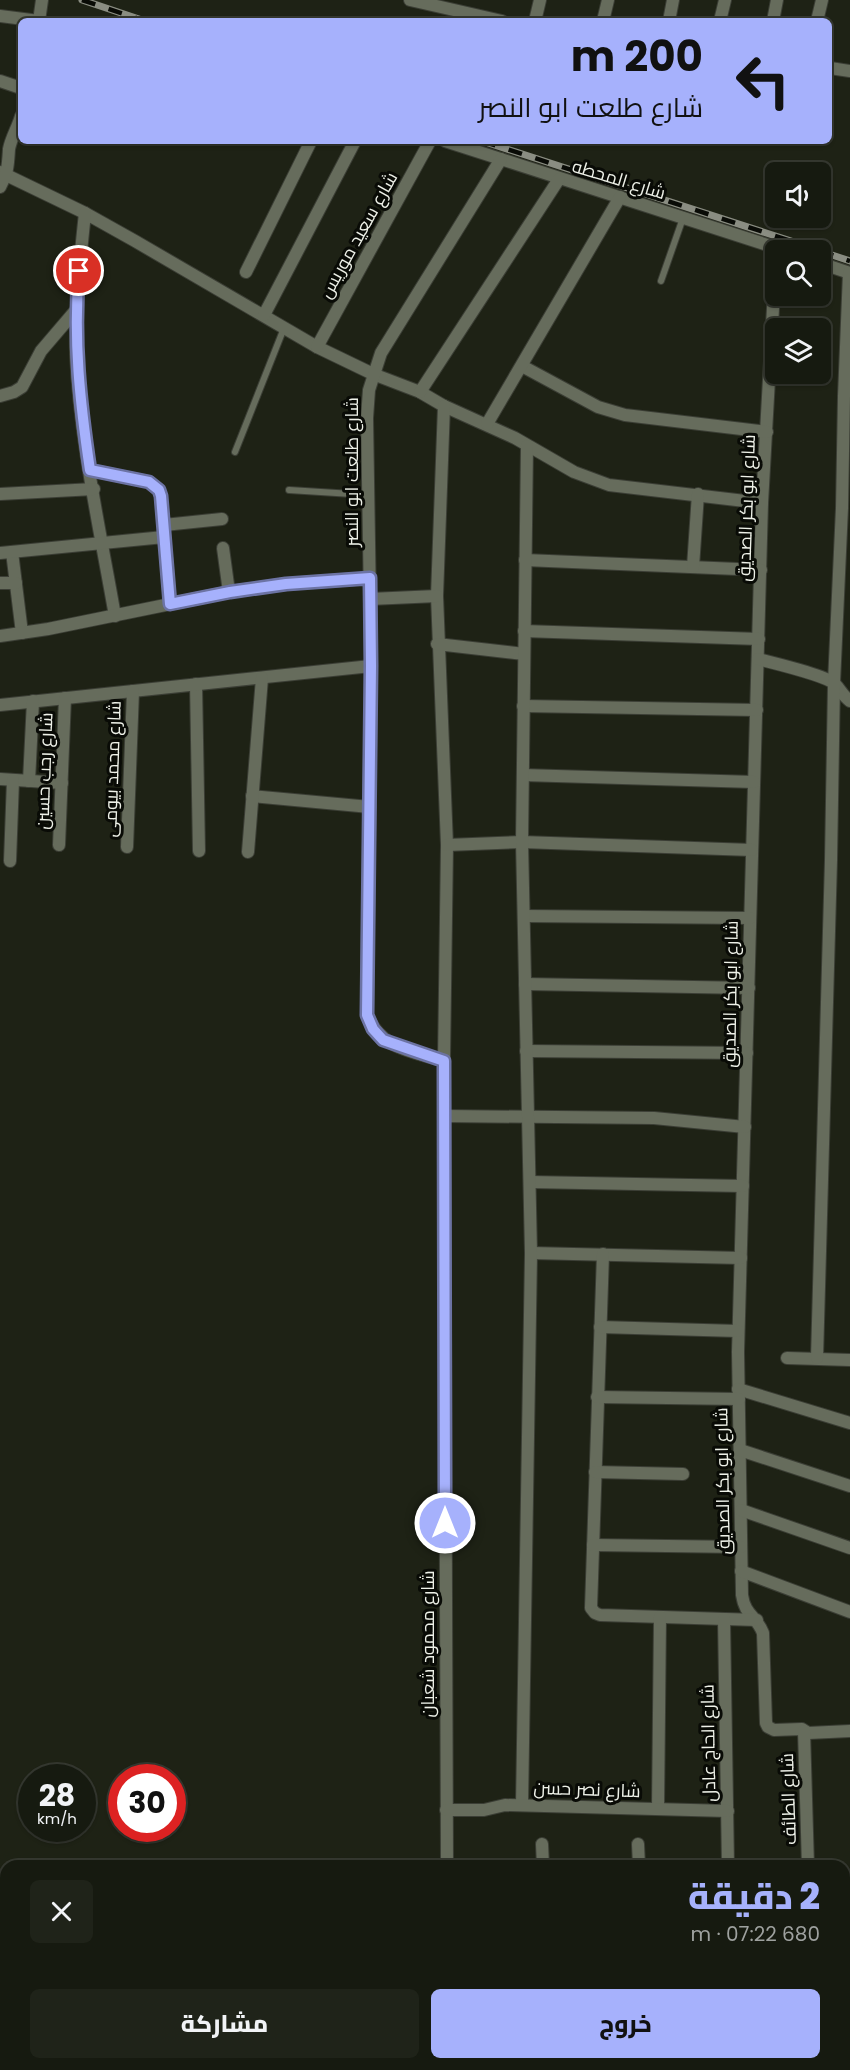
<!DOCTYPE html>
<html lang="ar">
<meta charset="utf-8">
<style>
body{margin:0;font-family:Poppins,Cairo,sans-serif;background:#1f2319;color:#f1f3f6;direction:rtl;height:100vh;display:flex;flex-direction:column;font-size:22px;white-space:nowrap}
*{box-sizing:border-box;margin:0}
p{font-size:20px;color:#9ea19f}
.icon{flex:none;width:33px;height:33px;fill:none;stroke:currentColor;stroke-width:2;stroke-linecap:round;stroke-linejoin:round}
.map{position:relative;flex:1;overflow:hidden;direction:ltr}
.panel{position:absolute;left:0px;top:1860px;width:850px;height:210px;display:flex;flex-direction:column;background:#161a10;border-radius:18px 18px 0 0;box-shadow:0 2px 4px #0004,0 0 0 2px #353830;direction:rtl}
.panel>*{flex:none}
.top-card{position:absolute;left:18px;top:18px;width:814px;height:126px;border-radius:9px;box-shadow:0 2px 4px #0004,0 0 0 2px #353830;direction:rtl;background:#a6b1fc;color:#111;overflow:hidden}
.controls{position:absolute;left:765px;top:162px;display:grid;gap:12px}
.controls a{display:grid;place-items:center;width:66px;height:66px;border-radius:9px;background:#161a10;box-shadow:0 2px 4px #0004,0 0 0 2px #353830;font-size:30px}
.speed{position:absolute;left:18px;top:1764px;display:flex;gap:12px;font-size:30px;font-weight:700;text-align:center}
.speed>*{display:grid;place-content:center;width:78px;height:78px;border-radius:50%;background:#161a10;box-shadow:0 2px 4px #0004,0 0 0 2px #353830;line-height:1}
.speed small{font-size:15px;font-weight:400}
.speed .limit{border:9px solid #d22;background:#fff;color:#111}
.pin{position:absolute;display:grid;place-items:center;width:51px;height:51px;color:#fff;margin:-26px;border:3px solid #fff;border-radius:50%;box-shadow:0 2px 6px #0007}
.me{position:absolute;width:66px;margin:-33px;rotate:0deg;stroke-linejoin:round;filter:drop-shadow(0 0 4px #0008)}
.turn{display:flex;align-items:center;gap:21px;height:126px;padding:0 30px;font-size:27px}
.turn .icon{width:78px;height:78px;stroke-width:2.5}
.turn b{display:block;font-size:42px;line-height:51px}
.round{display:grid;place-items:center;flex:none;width:63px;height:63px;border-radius:9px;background:#1f2319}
.overview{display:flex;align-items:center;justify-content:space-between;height:102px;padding:0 30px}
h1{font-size:36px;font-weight:800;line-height:45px;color:#a6b1fc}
.cta{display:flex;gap:12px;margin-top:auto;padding:12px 30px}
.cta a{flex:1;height:69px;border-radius:9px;background:#a6b1fc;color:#111;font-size:24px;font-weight:800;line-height:69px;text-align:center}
.cta a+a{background:#1f2319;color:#f1f3f6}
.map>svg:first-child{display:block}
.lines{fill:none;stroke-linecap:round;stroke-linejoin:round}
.service-casing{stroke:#3b3e35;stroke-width:8}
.minor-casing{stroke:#3b3e35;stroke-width:14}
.service{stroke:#666c5c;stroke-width:6}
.minor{stroke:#666c5c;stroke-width:12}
.rail-casing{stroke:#8a8d82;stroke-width:7}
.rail{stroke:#090b06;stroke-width:4.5;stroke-dasharray:14;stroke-linecap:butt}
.route-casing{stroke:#6c73a4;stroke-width:15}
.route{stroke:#a6b1fc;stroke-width:10}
.labels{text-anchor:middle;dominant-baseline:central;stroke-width:6;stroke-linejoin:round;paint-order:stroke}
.street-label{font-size:18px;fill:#eef1e8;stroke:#090b06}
</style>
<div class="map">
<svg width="850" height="2070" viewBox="0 0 850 2070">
<rect width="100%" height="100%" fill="#1e2215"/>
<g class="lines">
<g class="service-casing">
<g id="service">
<polyline points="661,281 683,218"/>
<polyline points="235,452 284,328"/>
<polyline points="289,490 368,495"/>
</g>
</g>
<g class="minor-casing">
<g id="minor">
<polyline points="410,0 502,21"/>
<polyline points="0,16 39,21"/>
<polyline points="39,21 42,0"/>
<polyline points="535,21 540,0"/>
<polyline points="603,21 608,0"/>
<polyline points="669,21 673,0"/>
<polyline points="720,21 725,0"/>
<polyline points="773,21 777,0"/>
<polyline points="817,21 822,0"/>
<polyline points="830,68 850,71"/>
<polyline points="0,81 21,88"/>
<polyline points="445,141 783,250"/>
<polyline points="0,172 85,213 135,241 317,347 373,374 420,392 444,406 515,438 574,472 609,485 762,503"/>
<path d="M0,187C8,173 8,164 9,149C11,138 18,127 21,116"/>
<path d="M85,213C80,260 75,307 76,354C80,441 100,530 115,616"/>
<path d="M776,255L762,503L738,1352L742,1595C745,1616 756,1615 763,1633L766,1723L768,1727L774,1730L802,1729L808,1733L850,1731"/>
<polyline points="820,263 850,273"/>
<polyline points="246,272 311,141"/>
<polyline points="264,315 355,141"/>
<polyline points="317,347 430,141"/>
<polyline points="522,366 598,407 625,415 767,432"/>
<polyline points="420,392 559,179"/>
<polyline points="0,396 14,392 22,387 41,351 76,310"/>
<polyline points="444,406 437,596 447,845 444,1061 447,1866"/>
<polyline points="487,424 620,197"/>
<polyline points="90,470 149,482 158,490 161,496 170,604"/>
<polyline points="0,494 94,489"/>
<polyline points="164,525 222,519"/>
<polyline points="223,548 229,592"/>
<polyline points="12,552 22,633"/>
<polyline points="0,553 164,537"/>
<polyline points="525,560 761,570"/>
<polyline points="693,567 698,494"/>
<polyline points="0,583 16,583"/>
<polyline points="370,599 437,596"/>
<polyline points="524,631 759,639"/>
<polyline points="0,636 48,629 229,592 286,584 370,578"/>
<polyline points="437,644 524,654"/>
<path d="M758,659C773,663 825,675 835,684C840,689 843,696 850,701"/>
<polyline points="196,684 199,851"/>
<polyline points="0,705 371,666"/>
<polyline points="523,706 757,710"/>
<polyline points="523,775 754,782"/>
<polyline points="0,779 62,783"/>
<polyline points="29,781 33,701"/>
<polyline points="252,796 370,807"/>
<polyline points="59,845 65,698"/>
<polyline points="447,845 522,842 752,850"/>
<polyline points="127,847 133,691"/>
<polyline points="248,852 262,678"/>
<polyline points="10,861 13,780"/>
<polyline points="524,916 750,918"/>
<polyline points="525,984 749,988"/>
<polyline points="526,1051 747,1053"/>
<path d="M444,1061C411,1051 381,1049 367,1015L371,666L367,418L369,390L381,353L501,159"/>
<polyline points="444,1116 654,1118 745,1127"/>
<polyline points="530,1182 743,1186"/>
<polyline points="531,1253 741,1258"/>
<polyline points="603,1254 591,1608 595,1613 600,1615 757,1620"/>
<polyline points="600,1327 738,1331"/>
<polyline points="787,1358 850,1360"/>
<polyline points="817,1358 831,860 834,683 842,508 844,396 849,273"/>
<polyline points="738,1389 850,1423"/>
<polyline points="597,1397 739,1399"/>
<polyline points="740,1450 850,1486"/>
<polyline points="595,1472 683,1474"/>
<polyline points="741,1510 850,1548"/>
<polyline points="593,1545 741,1547"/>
<polyline points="741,1571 850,1612"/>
<polyline points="724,1619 728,1866"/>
<polyline points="804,1731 808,1866"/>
<polyline points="522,1805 531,1253 522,842 527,446"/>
<polyline points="658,1809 660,1617"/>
<polyline points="446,1810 484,1810 505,1805 728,1811"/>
<polyline points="542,1844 543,1866"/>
<polyline points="638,1844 639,1866"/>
<polyline points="844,1939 850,1939"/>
<polyline points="0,1967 1,1921"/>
<polyline points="844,2009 850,2009"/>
<polyline points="549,2064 549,2070"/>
<polyline points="645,2064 645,2070"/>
<polyline points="734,2064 734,2070"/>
<polyline points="814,2064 814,2070"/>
<polyline points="81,2070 81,2064"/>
<polyline points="164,2070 164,2064"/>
<polyline points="254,2070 255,2064"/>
<polyline points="346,2070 346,2064"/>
<polyline points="445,2070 445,2064"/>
</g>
</g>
<use href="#service" class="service"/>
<use href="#minor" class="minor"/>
<g class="rail-casing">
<g id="rail">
<polyline points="82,0 145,21"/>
<polyline points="482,141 819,250"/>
<polyline points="820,251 850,261"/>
</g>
</g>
<use href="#rail" class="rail"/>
</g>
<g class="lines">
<g class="route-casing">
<path id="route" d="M79,271C73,339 80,403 90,470L149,482L159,490L161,496L170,604L230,592L286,584L370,578L371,666L367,1015L373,1029L383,1040L444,1061L445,1523"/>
</g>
<use href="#route" class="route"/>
</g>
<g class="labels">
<g class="street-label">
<text transform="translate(619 179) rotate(17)">شارع المحطه</text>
<text transform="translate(358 235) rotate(-61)">شارع سعيد موريس</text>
<text transform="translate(351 472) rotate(-90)">شارع طلعت ابو النصر</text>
<text transform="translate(746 508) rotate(-88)">شارع ابو بكر الصديق</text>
<text transform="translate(112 769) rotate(-88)">شارع محمد بيومى</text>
<text transform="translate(44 771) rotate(-88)">شارع رجب حسين</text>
<text transform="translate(730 994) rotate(-89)">شارع ابو بكر الصديق</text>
<text transform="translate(722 1481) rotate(-91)">شارع ابو بكر الصديق</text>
<text transform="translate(427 1644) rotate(-90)">شارع محمود شعبان</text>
<text transform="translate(708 1743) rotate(-91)">شارع الحاج عادل</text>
<text transform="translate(587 1789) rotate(2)">شارع نصر حسن</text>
<text transform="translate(788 1799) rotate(-92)">شارع الطائف</text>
</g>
</g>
</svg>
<div class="controls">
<a><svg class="icon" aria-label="sound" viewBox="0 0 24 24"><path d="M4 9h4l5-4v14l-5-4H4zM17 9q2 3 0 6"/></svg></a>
<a><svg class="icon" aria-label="search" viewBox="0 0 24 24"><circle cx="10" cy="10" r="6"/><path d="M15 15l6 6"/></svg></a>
<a><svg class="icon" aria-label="layers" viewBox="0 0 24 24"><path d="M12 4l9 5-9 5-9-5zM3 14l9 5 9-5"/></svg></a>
</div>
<div class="speed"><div>28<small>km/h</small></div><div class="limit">30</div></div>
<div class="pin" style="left:79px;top:271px;background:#d93025"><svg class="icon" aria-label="arrive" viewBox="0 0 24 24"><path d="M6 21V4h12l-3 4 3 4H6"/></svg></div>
<svg class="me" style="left:445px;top:1523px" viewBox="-20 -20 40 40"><circle r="17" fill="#a6b1fc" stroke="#fff" stroke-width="3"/><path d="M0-11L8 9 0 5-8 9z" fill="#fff"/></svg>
<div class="top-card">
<div class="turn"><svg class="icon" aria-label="left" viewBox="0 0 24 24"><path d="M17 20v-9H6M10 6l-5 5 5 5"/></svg><div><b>200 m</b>شارع طلعت ابو النصر</div></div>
</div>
<section class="panel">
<div class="overview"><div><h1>2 دقيقة</h1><p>680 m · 07:22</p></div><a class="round"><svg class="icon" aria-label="close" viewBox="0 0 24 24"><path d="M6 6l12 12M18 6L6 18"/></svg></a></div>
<div class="cta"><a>خروج</a><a>مشاركة</a></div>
</section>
</div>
